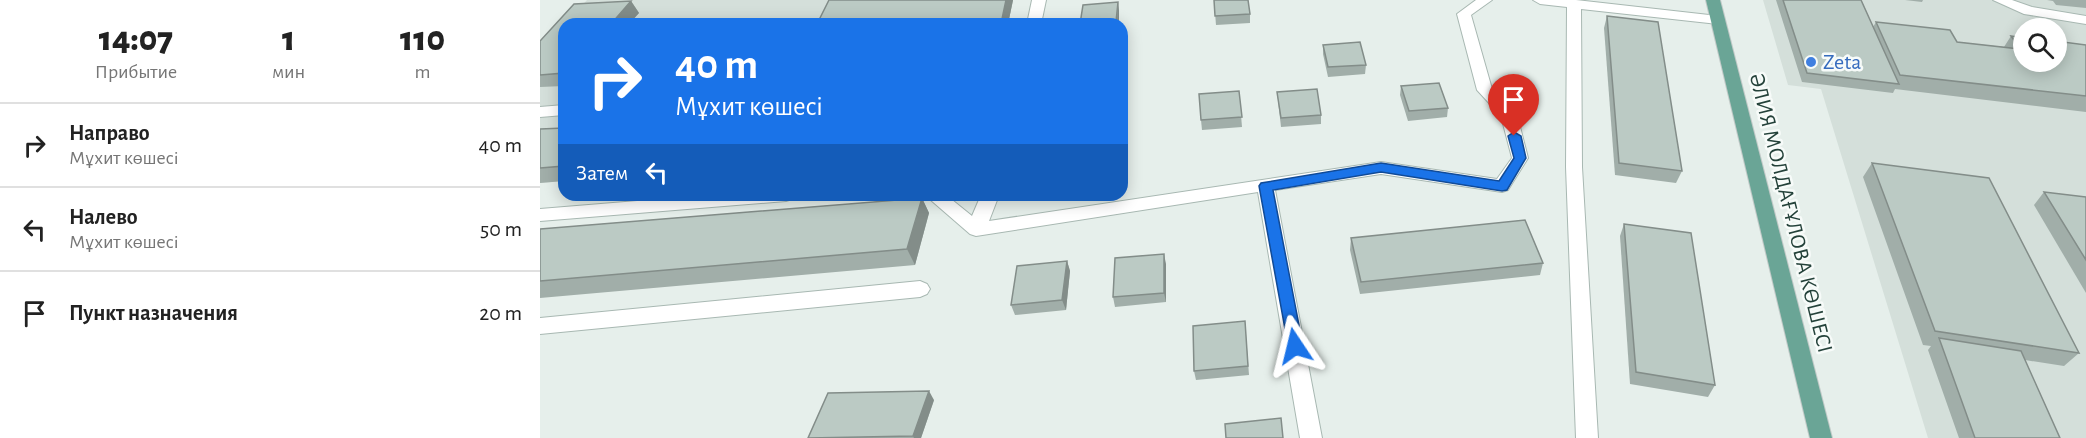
<!DOCTYPE html>
<html lang="ru">
<meta charset="utf-8">
<style>
body{margin:0;font-family:"Alegreya Sans",sans-serif;background:#f2f2f2;color:#222;height:100vh;display:flex;flex-direction:column;font-size:22px;white-space:nowrap}
*{box-sizing:border-box;margin:0}
p{font-size:20px;color:#767676}
.icon{flex:none;width:33px;height:33px;fill:none;stroke:currentColor;stroke-width:2;stroke-linecap:round;stroke-linejoin:round}
.map{position:relative;flex:1;overflow:hidden}
.panel{display:flex;flex-direction:column;background:#fff;width:540px}
.panel>*{flex:none}
.banner{position:absolute;left:18px;top:18px;width:570px;height:183px;border-radius:18px;box-shadow:0 3px 15px #0003;background:#1a73e8;color:#fff;overflow:hidden}
.tools{position:absolute;left:1473px;top:18px;display:grid;gap:12px}
.tools a{display:grid;place-items:center;width:54px;height:54px;border-radius:50%;background:#fff;box-shadow:0 3px 15px #0003;font-size:30px}
.pin{position:absolute;display:grid;place-items:center;width:51px;height:51px;color:#fff;margin:-62px -26px;border-radius:50% 50% 50% 0;rotate:-45deg;box-shadow:0 0 6px #0007}
.pin .icon{rotate:45deg}
.me{position:absolute;width:66px;margin:-33px;rotate:350deg;stroke-linejoin:round;filter:drop-shadow(0 0 4px #0008)}
.turn{display:flex;align-items:center;gap:21px;height:126px;padding:0 18px;font-size:27px}
.turn .icon{width:78px;height:78px;stroke-width:2.5}
.turn b{display:block;font-size:42px;line-height:51px}
.then{display:flex;align-items:center;height:57px;padding:0 18px;background:#0003;gap:12px;font-size:22px}
.eta{display:flex;justify-content:space-evenly;align-items:center;height:102px;text-align:center}
.eta b{font-size:36px;font-weight:800;line-height:42px}
ul{padding:0;list-style:none}
li{display:flex;align-items:center;gap:18px;height:84px;padding:0 18px;border-top:2px solid #e0e0e0}
li div{flex:1}
li b{display:block;font-size:22px}
li em{font-style:normal}
main{display:flex;flex:1;min-height:0}
.map>svg:first-child{display:block}
.built{fill:#d4dfda;fill-rule:evenodd}
.lines{fill:none;stroke-linecap:round;stroke-linejoin:round}
.minor-casing{stroke:#a8b8b2;stroke-width:2}
.major-casing{stroke:#c2cac8;stroke-width:2}
.minor{fill:#fff;fill-rule:evenodd}
.major{fill:#6aa596;fill-rule:evenodd}
.wall{fill:#a1aea9}
.shaded-wall{fill:#838d89}
.building{fill:#bbcac4;stroke:#838d89;stroke-width:1.5}
.route{fill:#1a73e8;stroke:#114b97;stroke-width:1.5}
.shop-dot{fill:#3f7fe0;stroke:#f7fbf9;stroke-width:2}
.labels{text-anchor:middle;dominant-baseline:central;stroke-width:5;stroke-linejoin:round;paint-order:stroke}
.shop-label{font-size:22px;fill:#366cbe;stroke:#f7fbf9;text-anchor:start}
.street-label{font-size:22px;fill:#24423a;stroke:#f7fbf9}
</style>
<main>
<section class="panel">
<div class="eta">
<div><b>14:07</b><p>Прибытие</p></div>
<div><b>1</b><p>мин</p></div>
<div><b>110</b><p>m</p></div>
</div>
<ul>
<li><svg class="icon" aria-label="right" viewBox="0 0 24 24"><path d="M7 20v-9h11M14 6l5 5-5 5"/></svg><div><b>Направо</b><p>Мұхит көшесі</p></div><em>40 m</em></li>
<li><svg class="icon" aria-label="left" viewBox="0 0 24 24"><path d="M17 20v-9H6M10 6l-5 5 5 5"/></svg><div><b>Налево</b><p>Мұхит көшесі</p></div><em>50 m</em></li>
<li><svg class="icon" aria-label="arrive" viewBox="0 0 24 24"><path d="M6 21V4h12l-3 4 3 4H6"/></svg><div><b>Пункт назначения</b></div><em>20 m</em></li>
</ul>
</section>
<div class="map">
<svg width="1546" height="438" viewBox="0 0 1546 438">
<rect width="100%" height="100%" fill="#e6efeb"/>
<g class="built">
<polygon points="47,0 473,0 468,24 25,24"/>
<path d="M1223,0H1546V438H1388L1281,89L1248,85ZM1484,28H1516V62H1484Z"/>
<polygon points="24,26 24,181 0,183 0,53"/>
</g>
<g class="lines">
<g class="minor-casing">
<g id="minor">
<polygon points="492,0 506,0 501,24 487,24"/>
<polygon points="936,0 952,0 931,15 952,89 977,115 988,158 968,190 962,192 841,174 735,190 782,438 760,438 718,192 436,236 430,234 385,195 406,195 432,216 441,195 459,195 449,221 841,162 957,179 972,158 961,116 937,90 917,14"/>
<polygon points="993,0 1036,0 1178,16 1185,20 1178,24 1041,9 1042,167 1058,438 1036,438 1026,167 1027,7 1000,4"/>
<polygon points="1453,0 1472,0 1492,7 1546,16 1546,24 1484,14"/>
<polygon points="24,105 24,115 0,117 0,107"/>
<polygon points="170,195 255,195 252,199 246,201 0,221 0,209"/>
<polygon points="380,281 387,284 390,289 387,294 380,297 0,334 0,318"/>
</g>
</g>
<g class="major-casing">
<polygon id="major" points="1166,0 1180,0 1292,438 1270,438"/>
</g>
<use href="#minor" class="minor"/>
<use href="#major" class="major"/>
</g>
<g class="wall">
<polygon points="289,0 473,0 468,24 277,24"/>
<polygon points="674,0 710,14 710,23 676,25"/>
<polygon points="1236,0 1321,0 1333,27 1336,22 1417,42 1464,47 1471,36 1546,45 1546,112 1355,89 1353,93 1262,82"/>
<polygon points="1365,0 1383,0 1382,2"/>
<polygon points="1507,0 1546,0 1546,8 1516,5 1513,1"/>
<polygon points="91,1 99,13 89,24 24,24 24,86 0,87 0,41 34,4"/>
<polygon points="578,2 579,11 579,24 540,24"/>
<polygon points="1067,16 1142,171 1136,183 1075,175 1064,28"/>
<polygon points="783,45 826,65 825,74 788,77 783,54"/>
<polygon points="861,86 908,108 907,117 868,121 860,95"/>
<polygon points="699,91 702,127 662,130 661,120"/>
<polygon points="737,92 781,115 781,124 741,127"/>
<polygon points="24,128 24,181 0,183 0,129"/>
<polygon points="1332,163 1539,353 1524,366 1485,360 1520,438 1419,438 1388,350 1391,346 1383,345 1323,177"/>
<polygon points="1504,192 1546,197 1546,293 1494,205"/>
<polygon points="382,198 389,213 375,265 0,298 0,229"/>
<polygon points="1084,224 1175,385 1168,397 1090,384 1080,236"/>
<polygon points="811,238 1003,263 1000,275 820,294 810,250"/>
<polygon points="527,261 530,271 526,310 475,315 471,305"/>
<polygon points="626,264 626,302 575,307 573,297"/>
<polygon points="705,321 709,375 656,380 654,371"/>
<polygon points="394,400 381,438 268,438"/>
</g>
<g class="shaded-wall">
<polygon points="466,0 473,0 468,24 464,24 462,19"/>
<polygon points="91,1 99,13 89,24 71,24"/>
<polygon points="578,2 579,11 579,24 577,24"/>
<polygon points="382,198 389,213 375,265 367,249"/>
<polygon points="624,254 626,264 626,302 624,293"/>
<polygon points="527,261 530,271 526,310 522,300"/>
<polygon points="389,391 394,400 381,438 374,438 373,436"/>
</g>
<g class="building">
<polygon points="289,0 466,0 462,19 390,24 277,24"/>
<polygon points="674,0 708,0 710,14 675,16"/>
<polygon points="1243,0 1321,0 1359,84 1267,73"/>
<polygon points="91,1 71,24 24,24 24,73 0,75 0,41 34,4"/>
<polygon points="578,2 576,22 540,24 543,5"/>
<polygon points="1067,16 1118,22 1142,171 1079,163"/>
<polygon points="1336,22 1410,30 1417,42 1480,49 1471,36 1484,38 1484,62 1516,62 1516,41 1546,45 1546,96 1360,75"/>
<polygon points="820,42 826,65 788,67 783,45"/>
<polygon points="899,83 908,108 869,111 861,86"/>
<polygon points="777,89 781,115 741,118 737,92"/>
<polygon points="699,91 702,117 661,120 659,94"/>
<polygon points="24,128 24,166 0,168 0,129"/>
<polygon points="1332,163 1449,178 1539,353 1395,331"/>
<polygon points="1504,192 1546,197 1546,260"/>
<polygon points="382,198 367,249 0,281 0,229"/>
<polygon points="985,220 1003,263 821,282 811,238"/>
<polygon points="1084,224 1151,233 1175,385 1096,372"/>
<polygon points="624,254 624,293 573,297 575,258"/>
<polygon points="527,261 522,300 471,305 477,266"/>
<polygon points="705,321 708,366 654,371 653,326"/>
<polygon points="1399,338 1481,351 1520,438 1435,438"/>
<polygon points="389,391 373,436 268,438 288,393"/>
<polygon points="741,418 743,438 686,438 685,424"/>
</g>
<polygon class="route" points="974,132 981,136 986,158 967,190 962,191 841,172 733,190 763,346 760,351 755,353 749,351 719,186 721,183 841,163 959,181 974,158 968,136"/>
<circle class="shop-dot" cx="1271" cy="62" r="6"/>
<g class="labels">
<g class="shop-label">
<text x="1283" y="62">Zeta</text>
</g>
<g class="street-label">
<text transform="translate(1251 213) rotate(76)">ӘЛИЯ МОЛДАҒҰЛОВА КӨШЕСІ</text>
</g>
</g>
</svg>
<div class="tools">
<a><svg class="icon" aria-label="search" viewBox="0 0 24 24"><circle cx="10" cy="10" r="6"/><path d="M15 15l6 6"/></svg></a>
</div>
<div class="pin" style="left:974px;top:136px;background:#d93025"><svg class="icon" aria-label="arrive" viewBox="0 0 24 24"><path d="M6 21V4h12l-3 4 3 4H6"/></svg></div>
<svg class="me" style="left:755px;top:346px" viewBox="-20 -20 40 40"><path d="M0-17L14 15 0 8-14 15z" fill="#1a73e8" stroke="#fff" stroke-width="4"/></svg>
<div class="banner">
<div class="turn"><svg class="icon" aria-label="right" viewBox="0 0 24 24"><path d="M7 20v-9h11M14 6l5 5-5 5"/></svg><div><b>40 m</b>Мұхит көшесі</div></div>
<div class="then">Затем<svg class="icon" aria-label="left" viewBox="0 0 24 24"><path d="M17 20v-9H6M10 6l-5 5 5 5"/></svg></div>
</div>
</div>
</main>
